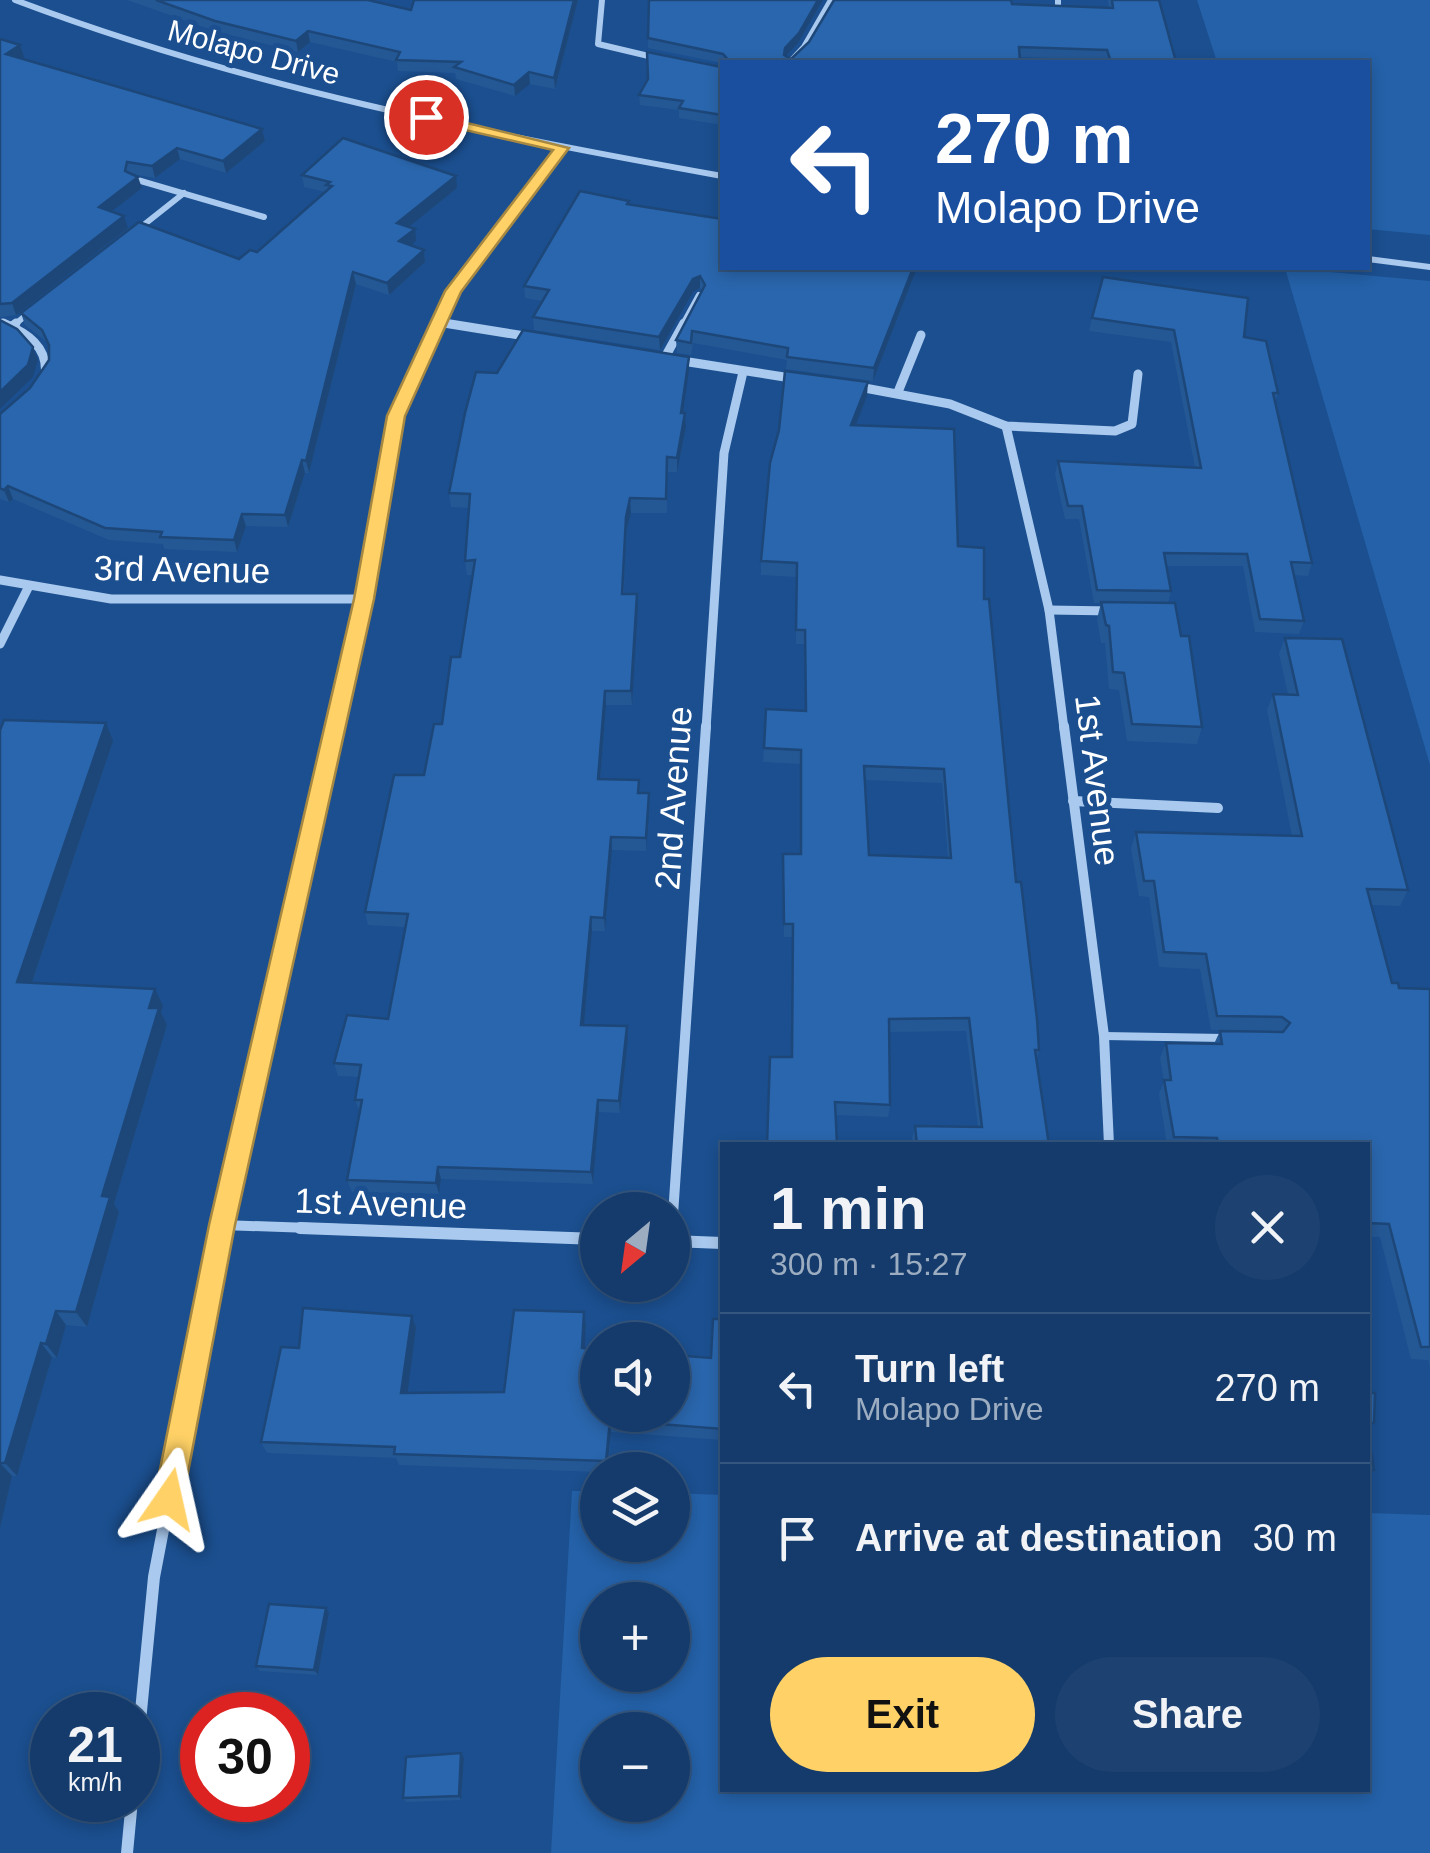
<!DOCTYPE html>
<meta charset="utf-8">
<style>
body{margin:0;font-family:Helvetica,sans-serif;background:#1d4271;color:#f1f3f6;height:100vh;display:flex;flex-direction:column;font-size:38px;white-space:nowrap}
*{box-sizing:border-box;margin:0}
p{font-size:32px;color:#9dadc1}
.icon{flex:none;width:55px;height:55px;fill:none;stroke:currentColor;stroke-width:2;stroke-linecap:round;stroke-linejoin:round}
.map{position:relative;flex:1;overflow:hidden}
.drawer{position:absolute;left:720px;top:1142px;width:650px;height:650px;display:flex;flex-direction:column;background:#143b6b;border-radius:0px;box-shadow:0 5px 15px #0003,0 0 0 2px #33557e}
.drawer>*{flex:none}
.hud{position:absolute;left:720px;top:60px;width:650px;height:210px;border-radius:0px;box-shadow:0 5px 15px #0003,0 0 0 2px #33557e;background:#1a4fa0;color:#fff;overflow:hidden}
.needle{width:65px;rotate:209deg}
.tools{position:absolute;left:580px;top:1192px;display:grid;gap:20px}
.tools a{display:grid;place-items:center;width:110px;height:110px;border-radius:50%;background:#143b6b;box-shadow:0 5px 15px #0003,0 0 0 2px #33557e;font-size:50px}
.speed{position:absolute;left:30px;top:1692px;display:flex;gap:20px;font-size:50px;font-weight:700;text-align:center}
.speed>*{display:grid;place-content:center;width:130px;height:130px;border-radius:50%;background:#143b6b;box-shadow:0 5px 15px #0003,0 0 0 2px #33557e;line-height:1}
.speed small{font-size:25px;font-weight:400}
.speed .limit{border:15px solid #d22;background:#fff;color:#111}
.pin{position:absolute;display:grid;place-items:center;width:85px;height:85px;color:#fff;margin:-42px;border:5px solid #fff;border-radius:50%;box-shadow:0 2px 10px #0007}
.me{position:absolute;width:110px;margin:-55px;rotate:11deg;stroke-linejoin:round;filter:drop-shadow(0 0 8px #0008)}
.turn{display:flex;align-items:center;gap:35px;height:210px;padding:0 50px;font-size:45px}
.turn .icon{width:130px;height:130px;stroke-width:2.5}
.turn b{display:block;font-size:70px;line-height:85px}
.round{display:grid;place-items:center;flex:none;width:105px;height:105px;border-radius:52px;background:#1d4271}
.overview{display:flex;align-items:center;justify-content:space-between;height:170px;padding:0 50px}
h1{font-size:60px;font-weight:700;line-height:75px}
.button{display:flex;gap:20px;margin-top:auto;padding:20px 50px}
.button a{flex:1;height:115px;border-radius:60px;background:#ffd166;color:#111;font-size:40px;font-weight:700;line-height:115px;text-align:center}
.button a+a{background:#1d4271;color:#f1f3f6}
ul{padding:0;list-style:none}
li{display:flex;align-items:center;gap:30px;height:150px;padding:0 50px;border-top:2px solid #33557e}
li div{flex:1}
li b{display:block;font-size:38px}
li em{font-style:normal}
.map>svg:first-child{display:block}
.green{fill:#2461a8;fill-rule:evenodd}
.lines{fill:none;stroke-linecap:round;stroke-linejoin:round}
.service{stroke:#a9c9ee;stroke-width:8}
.minor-far3{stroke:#a9c9ee;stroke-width:6}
.minor-far2{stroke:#a9c9ee;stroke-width:9}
.minor-far1{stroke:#a9c9ee;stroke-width:10}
.minor{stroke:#a9c9ee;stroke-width:12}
.wall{fill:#245895;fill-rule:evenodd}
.shaded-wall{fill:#1d4779}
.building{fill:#2a66ad;stroke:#1d4779;stroke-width:2.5;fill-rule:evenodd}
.route{fill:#ffd166;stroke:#a68842;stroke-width:2.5}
.labels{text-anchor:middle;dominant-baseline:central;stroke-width:10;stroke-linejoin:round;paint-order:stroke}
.far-street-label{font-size:30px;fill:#fff;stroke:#1b4f8f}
.street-label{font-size:35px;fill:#fff;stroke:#1b4f8f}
</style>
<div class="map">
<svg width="1430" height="1853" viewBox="0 0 1430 1853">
<rect width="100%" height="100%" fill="#1b4f8f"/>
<g class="green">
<polygon points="1197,0 1430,0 1430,235 1368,229 1368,62 1217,62"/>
<polygon points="1285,268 1430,281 1430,765"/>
<path d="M572,1491H597L598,1545H672L673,1493L722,1495V1790H1368V1513L1430,1515V1853H551ZM598,1600H672V1675H598ZM598,1730H672V1805H598Z"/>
</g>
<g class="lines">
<polyline class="service" points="1104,1036 1224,1038"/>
<g class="minor-far3">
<path d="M15,0C244,87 482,133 722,176"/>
<polyline points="602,0 598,44 657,58"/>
<polyline points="1058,0 1058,4"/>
<polyline points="790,62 804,47 831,0"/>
<polyline points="134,179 264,217"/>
<polyline points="136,231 184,193"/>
<polyline points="1368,259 1430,267"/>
<polyline points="0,322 9,326"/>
<polyline points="438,322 460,326"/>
<polyline points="13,326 31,311"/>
<polyline points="437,326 453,291 562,147"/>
<polyline points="682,326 699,295"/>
</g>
<g class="minor-far2">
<path d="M3,323C27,333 49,347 45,376"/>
<polyline points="444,323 531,337"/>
<polyline points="12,326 16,323"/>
<polyline points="664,359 684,323"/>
<polyline points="676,360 797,379"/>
<polyline points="854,386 950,404 1006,426 1115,431 1132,424 1138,374"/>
<polyline points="898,392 921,335"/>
<polyline points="1006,426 1049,610 1064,729"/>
<polyline points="0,580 111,599 364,599"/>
<polyline points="1049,610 1113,611"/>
<polyline points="0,644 28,588"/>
<polyline points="335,729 364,599 396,416 438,323"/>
<polyline points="706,729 724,453 743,372"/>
</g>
<g class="minor-far1">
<polyline points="1064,726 1104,1036 1109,1145"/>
<polyline points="1073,801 1218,808"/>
<polyline points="222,1225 367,1230"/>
<polyline points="221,1230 335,726"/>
<polyline points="672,1230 706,726"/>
</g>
<g class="minor">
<polyline points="300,1228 598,1239"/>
<polyline points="672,1241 722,1243"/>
<polyline points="138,1742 154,1577 221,1228"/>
<polyline points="127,1853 132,1800"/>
</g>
</g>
<g class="wall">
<polygon points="127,0 368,0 411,10 578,0 555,89 530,84 515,96 456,79 455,73 398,71 397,62 310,42 298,52 218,32"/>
<polygon points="649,0 823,0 798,43 786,56 791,59 1012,4 1109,8 1108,0 1159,0 1176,62 1106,62 1105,60 1020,57 1020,62 722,63 648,48"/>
<polygon points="0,39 24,57 21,58 262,129 265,141 226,173 180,159 155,178 132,174 142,188 112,211 128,228 16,315 0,317"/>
<polygon points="722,66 722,125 679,118 679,110 640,105 639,95"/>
<polygon points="302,175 457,188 409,227 416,241 411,245 424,250 425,262 389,295 356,284 309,473 305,473 288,527 246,526 237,552 164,549 163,544 109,540 13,499 9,502 0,499 0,414 30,388 49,360 49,348 47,342 25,325 21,313 239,259 257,252 325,192 304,187"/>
<polygon points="629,204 722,268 917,268 873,381 786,369 787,360 693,343 691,355 677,353 676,340 702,292 700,288 693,292 660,350 534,330 533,317 542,301 525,298 524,286"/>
<polygon points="1092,318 1244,337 1278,393 1275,401 1312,563 1308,576 1294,575 1304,621 1299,634 1255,632 1243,566 1166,566 1171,591 1168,603 1181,636 1202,727 1197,744 1127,741 1119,690 1109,689 1105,643 1101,643 1097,619 1101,603 1094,603 1079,519 1065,519 1055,474 1058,461 1195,467 1171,342 1089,331"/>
<polygon points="689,357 689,371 683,413 685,413 686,427 677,472 667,472 667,513 631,513 626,531 624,594 637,594 638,609 632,705 606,705 600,779 640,793 649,807 646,851 612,850 605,931 592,931 584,1025 627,1026 628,1039 620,1113 599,1112 593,1184 441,1179 439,1194 352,1192 347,1180 360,1112 355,1100 359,1077 338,1076 334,1063 388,1019 405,927 368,925 365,912 424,775 442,724 460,657 473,575 467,575 465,561 469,508 451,507 449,493 497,373"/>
<path d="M867,396L855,425L958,546L984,599L1016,882L1039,1050L1037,1059L1049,1145H913L912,1138L915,1126L978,1127L966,1031L889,1032L890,1105L888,1117L835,1115L791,1057L793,937H784L783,867V854H800V764L763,762L766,709L805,711V644H796V577L761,575V561ZM865,780L942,783L948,858L869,855Z"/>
<polygon points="1285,638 1408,890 1400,906 1372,905 1392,983 1399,988 1430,989 1430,1367 1428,1360 1411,1359 1380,1237 1368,1237 1368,1145 1167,1145 1159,1094 1164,1081 1160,1058 1166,1043 1214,1044 1220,1031 1275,1032 1211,1030 1200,969 1159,967 1149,897 1139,896 1131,848 1136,832 1292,836 1267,710 1273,694 1288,694 1279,654"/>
<polygon points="0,730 113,741 32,983 163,1006 161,1012 167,1025 114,1204 119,1212 87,1327 66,1325 57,1358 52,1357 17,1476 12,1476 0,1528"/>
<polygon points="584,1312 586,1325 584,1349 711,1358 722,1319 722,1440 611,1432 608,1470 598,1470 598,1472 399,1465 396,1458 267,1453 261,1442 299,1348 412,1316 416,1328 407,1393 504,1392"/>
<polygon points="329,1613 318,1675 260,1671 256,1666"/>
<polygon points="464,1758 461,1800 406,1802 403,1798"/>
</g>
<g class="shaded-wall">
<polygon points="574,0 578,0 555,89 554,78"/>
<polygon points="818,0 823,0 798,43 785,57 784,62 785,48"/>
<polygon points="308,31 310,42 298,52 296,41"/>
<polygon points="20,45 24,57 10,66 6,54"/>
<polygon points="529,72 530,84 515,96 514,85"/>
<polygon points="262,129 265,141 226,173 223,161"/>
<polygon points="177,148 180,159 155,178 152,166"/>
<polygon points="456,176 457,188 399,235 397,223"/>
<polygon points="138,177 142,188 102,219 99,207"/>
<polygon points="124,216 128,228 16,315 12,303"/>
<polygon points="415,229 416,241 401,254 399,241"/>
<polygon points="424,250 425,262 389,295 387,283"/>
<polygon points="913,268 917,268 873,381 874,368"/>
<polygon points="353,272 356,284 309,473 306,461"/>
<polygon points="700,276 700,288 693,292 660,350 659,337 693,279"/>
<polygon points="33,347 38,360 33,377 0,409 0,392"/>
<polygon points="689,357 689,371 681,427 681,413"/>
<polygon points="868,382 867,396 850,440 851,425"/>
<polygon points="685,413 686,427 677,472 677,458"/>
<polygon points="302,460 305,473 288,527 285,515"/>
<polygon points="8,486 13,499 9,502 4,490"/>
<polygon points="630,498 631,513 626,531 623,608 626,517"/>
<polygon points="242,514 246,526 237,552 234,540"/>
<polygon points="637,594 638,609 632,705 631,691"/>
<polygon points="605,691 606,705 599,792 598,779"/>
<polygon points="106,723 113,741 26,1000 17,982"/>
<polygon points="649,793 649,807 646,851 646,838"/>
<polygon points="611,837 612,850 605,931 604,918"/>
<polygon points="591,917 592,931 583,1037 581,1025"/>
<polygon points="155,989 163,1006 161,1012 167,1025 114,1204 119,1212 87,1327 76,1312 102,1196 149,1008"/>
<polygon points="627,1026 628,1039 620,1113 619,1101"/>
<polygon points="598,1100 599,1112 593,1184 591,1172"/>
<polygon points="438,1167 441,1179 439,1194 436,1183"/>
<polygon points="56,1311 66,1325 57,1358 46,1344"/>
<polygon points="584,1312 586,1325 584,1360 582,1348"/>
<polygon points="412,1316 416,1328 406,1405 401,1393"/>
<polygon points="41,1343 52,1357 17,1476 5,1463"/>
<polygon points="610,1420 611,1432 607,1470 606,1461"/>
<polygon points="0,1463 12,1476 0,1528"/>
<polygon points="326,1608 329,1613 318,1675 314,1670"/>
<polygon points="461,1753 464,1758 461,1800 459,1796"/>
</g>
<g class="building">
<polygon points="156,0 368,0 411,10 414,0 574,0 554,78 529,72 514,85 454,67 461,62 396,60 400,52 308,31 296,41 215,21"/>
<polygon points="649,0 818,0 799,33 785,48 784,55 791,59 809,42 834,0 1011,0 1012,4 1113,8 1112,0 1159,0 1176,62 1111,62 1107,50 1019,47 1020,62 726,62 729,61 723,54 648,38"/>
<polygon points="0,39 20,45 6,54 262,129 223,161 177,148 152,166 127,162 125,171 138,177 99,207 124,216 12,303 0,304"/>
<polygon points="647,52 721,67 722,66 722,115 679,108 683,101 639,95 648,79"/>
<polygon points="343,138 456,176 397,223 415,229 399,241 424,250 387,283 353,272 306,461 302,460 285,515 242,514 234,540 160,537 162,532 105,528 8,486 4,490 0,488 0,414 30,388 49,360 49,345 42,330 21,313 139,222 239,259 250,250 257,252 332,186 326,185 330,182 302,175"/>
<polygon points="580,191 629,201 627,204 722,219 722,268 913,268 874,368 787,357 788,348 692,331 691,343 676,340 705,285 700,276 693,279 659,337 533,317 549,290 524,286"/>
<polygon points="1103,277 1248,298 1244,337 1266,341 1278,393 1273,393 1312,563 1291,562 1304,621 1260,619 1247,554 1164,553 1171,591 1097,590 1082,506 1068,506 1058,461 1201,468 1174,330 1092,318"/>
<polygon points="0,320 17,329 33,347 28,365 0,392"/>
<polygon points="523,330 689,357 681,413 685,413 677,458 667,457 666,499 630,498 626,517 622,594 637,594 631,691 605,691 598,779 639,780 638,793 649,793 646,838 611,837 604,918 591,917 581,1025 627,1026 619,1101 598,1100 591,1172 438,1167 436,1183 347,1180 362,1100 355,1100 361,1065 334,1063 347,1015 388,1019 408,914 365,912 394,775 424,775 434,724 442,724 451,657 460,657 475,560 465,561 470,494 449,493 465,413 476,372 497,373"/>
<path d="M785,371L868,382L851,425L954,429L958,546L984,548V599H989L1016,882H1021L1037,1019L1039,1050H1035L1049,1145H917L915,1126L982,1127L969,1018L889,1019L890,1105L835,1102L837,1145H767L770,1057H792L793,924H784L783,854H801V750L764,748L766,709L806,711L805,630H796L797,563L761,561L770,463L779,430ZM864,766L944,769L951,858L869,855Z"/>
<polygon points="1101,602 1175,603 1181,636 1189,636 1202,727 1132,724 1124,673 1113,672 1109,626 1106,625"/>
<polygon points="1285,638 1342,639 1408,890 1367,889 1392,983 1398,983 1399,988 1430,989 1430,1347 1421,1347 1389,1224 1368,1223 1368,1145 1218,1145 1217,1138 1174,1137 1164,1080 1171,1080 1166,1043 1222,1044 1220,1031 1283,1032 1290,1023 1282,1017 1217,1016 1206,954 1164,952 1154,881 1144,881 1136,832 1302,836 1273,694 1298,695"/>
<polygon points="4,720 106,723 17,982 155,989 149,1008 159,1008 102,1196 110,1197 76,1312 56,1311 46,1344 41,1343 5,1463 0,1463 0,730"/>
<polygon points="303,1308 412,1316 401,1393 504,1392 514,1310 584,1312 582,1348 598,1350 598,1415 672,1415 672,1355 711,1358 713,1319 722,1319 722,1429 610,1420 606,1461 394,1454 395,1447 261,1442 281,1347 299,1348"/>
<polygon points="1368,1393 1375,1393 1374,1423 1368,1423"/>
<polygon points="1368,1433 1374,1470 1368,1470"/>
<polygon points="269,1604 326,1608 314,1670 256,1666"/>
<polygon points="461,1753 459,1796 403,1798 406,1757"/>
</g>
<polygon class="route" points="426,113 569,148 461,292 405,416 374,599 235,1225 183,1499 179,1509 169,1514 159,1509 154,1499 209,1225 354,599 387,416 445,291 553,150 421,120 419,117"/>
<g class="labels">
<g class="far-street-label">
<text transform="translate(254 52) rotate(15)">Molapo Drive</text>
</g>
<g class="street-label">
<text transform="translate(182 569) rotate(1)">3rd Avenue</text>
<text transform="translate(1098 780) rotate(83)">1st Avenue</text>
<text transform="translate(673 798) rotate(-86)">2nd Avenue</text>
<text transform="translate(381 1203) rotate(2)">1st Avenue</text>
</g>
</g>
</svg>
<div class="tools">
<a><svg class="needle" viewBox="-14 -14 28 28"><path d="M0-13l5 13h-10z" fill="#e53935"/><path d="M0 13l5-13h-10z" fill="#9dadc1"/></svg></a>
<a><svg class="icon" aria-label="sound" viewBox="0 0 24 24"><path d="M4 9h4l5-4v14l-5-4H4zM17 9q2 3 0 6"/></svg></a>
<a><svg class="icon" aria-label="layers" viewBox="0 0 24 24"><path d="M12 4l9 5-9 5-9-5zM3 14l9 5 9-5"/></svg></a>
<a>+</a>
<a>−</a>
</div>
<div class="speed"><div>21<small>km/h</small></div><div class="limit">30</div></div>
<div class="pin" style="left:426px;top:117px;background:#d93025"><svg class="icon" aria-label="arrive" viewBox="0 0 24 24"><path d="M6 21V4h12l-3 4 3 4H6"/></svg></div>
<svg class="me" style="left:169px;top:1499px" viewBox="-20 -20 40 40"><path d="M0-17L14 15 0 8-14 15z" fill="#ffd166" stroke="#fff" stroke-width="4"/></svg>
<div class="hud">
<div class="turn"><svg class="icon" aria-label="left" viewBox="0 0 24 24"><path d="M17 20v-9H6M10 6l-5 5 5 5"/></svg><div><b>270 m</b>Molapo Drive</div></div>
</div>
<section class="drawer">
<div class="overview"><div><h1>1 min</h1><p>300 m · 15:27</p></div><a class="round"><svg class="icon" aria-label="close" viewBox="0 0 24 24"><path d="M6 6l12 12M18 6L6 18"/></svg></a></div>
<ul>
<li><svg class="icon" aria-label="left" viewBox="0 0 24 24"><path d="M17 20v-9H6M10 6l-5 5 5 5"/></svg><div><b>Turn left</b><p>Molapo Drive</p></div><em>270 m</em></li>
<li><svg class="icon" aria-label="arrive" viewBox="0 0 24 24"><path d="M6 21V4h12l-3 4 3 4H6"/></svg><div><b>Arrive at destination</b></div><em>30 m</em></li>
</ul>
<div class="button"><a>Exit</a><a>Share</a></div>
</section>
</div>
